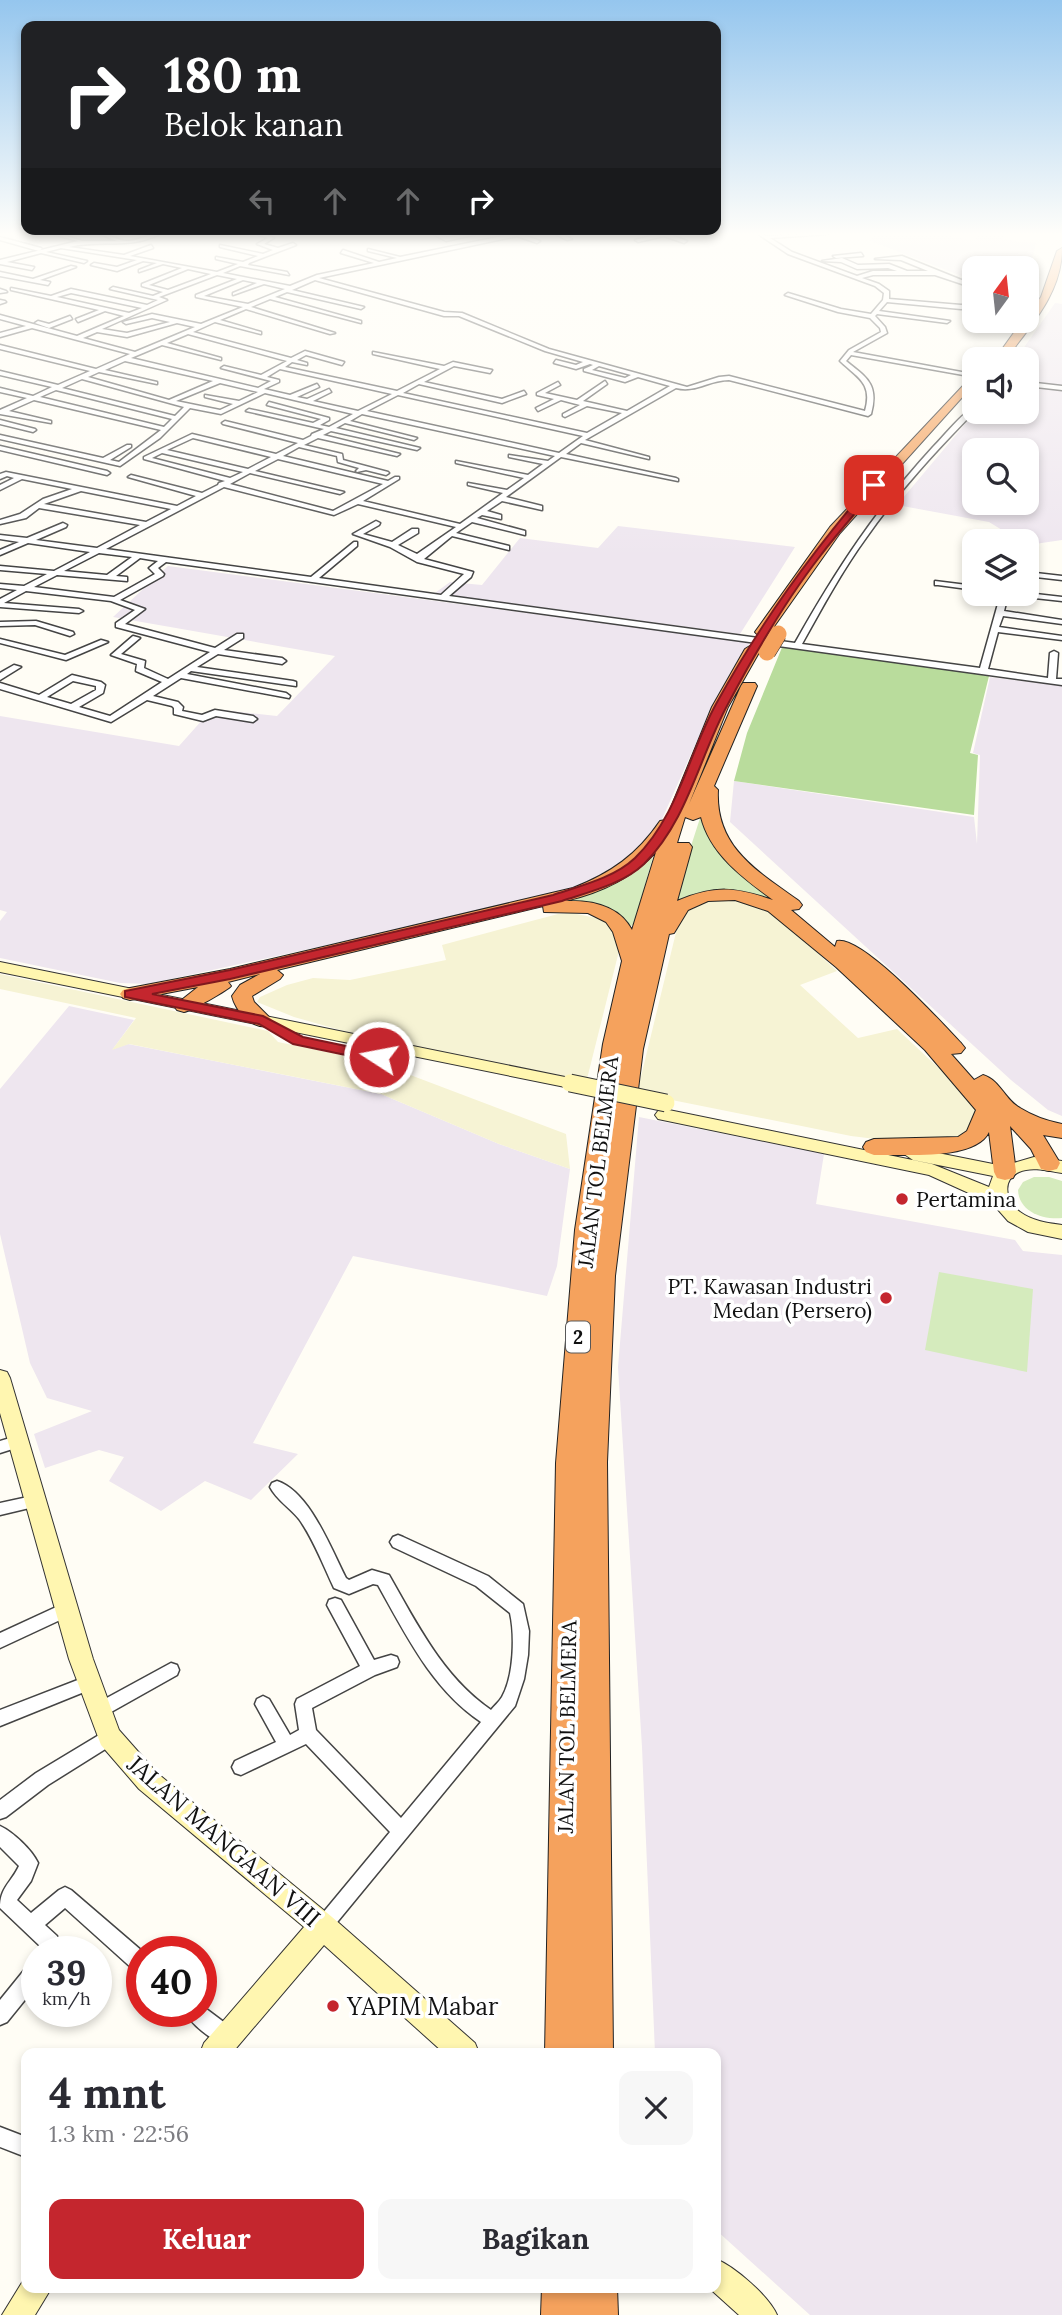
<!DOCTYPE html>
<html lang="id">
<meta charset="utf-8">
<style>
body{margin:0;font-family:Lora,serif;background:#f7f7f7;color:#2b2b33;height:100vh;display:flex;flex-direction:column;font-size:26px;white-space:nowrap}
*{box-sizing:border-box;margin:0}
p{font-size:23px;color:#7c7c81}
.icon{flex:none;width:38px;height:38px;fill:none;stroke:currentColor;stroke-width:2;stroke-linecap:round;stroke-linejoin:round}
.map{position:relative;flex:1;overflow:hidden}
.details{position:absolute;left:21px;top:2048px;width:700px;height:245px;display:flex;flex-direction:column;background:#fff;border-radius:14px;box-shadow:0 4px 10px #0003}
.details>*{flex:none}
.hud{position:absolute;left:21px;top:21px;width:700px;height:214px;border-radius:14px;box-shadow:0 4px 10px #0003;background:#202124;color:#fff;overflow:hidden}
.needle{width:46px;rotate:15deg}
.buttons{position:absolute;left:962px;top:256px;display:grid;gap:14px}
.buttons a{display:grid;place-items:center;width:77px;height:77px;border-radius:14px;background:#fff;box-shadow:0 4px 10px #0003;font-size:35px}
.speed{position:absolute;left:21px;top:1936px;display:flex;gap:14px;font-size:35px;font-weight:700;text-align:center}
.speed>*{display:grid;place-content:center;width:91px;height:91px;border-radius:50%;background:#fff;box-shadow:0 4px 10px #0003;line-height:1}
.speed small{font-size:18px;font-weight:400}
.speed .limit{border:10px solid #d22;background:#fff;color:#111}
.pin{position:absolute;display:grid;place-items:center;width:60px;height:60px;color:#fff;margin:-30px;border-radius:14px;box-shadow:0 4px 10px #0006}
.me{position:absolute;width:77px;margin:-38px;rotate:281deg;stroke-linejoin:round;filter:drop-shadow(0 0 5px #0008)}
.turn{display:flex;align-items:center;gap:24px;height:147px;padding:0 28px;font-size:32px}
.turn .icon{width:91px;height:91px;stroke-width:2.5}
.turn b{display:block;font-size:49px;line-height:60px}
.lanes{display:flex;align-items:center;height:66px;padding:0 28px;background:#0003;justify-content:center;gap:35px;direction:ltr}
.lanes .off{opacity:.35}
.round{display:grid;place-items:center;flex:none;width:74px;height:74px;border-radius:14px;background:#f7f7f7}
.summary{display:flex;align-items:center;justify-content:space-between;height:119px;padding:0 28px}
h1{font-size:42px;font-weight:700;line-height:52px}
.cta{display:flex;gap:14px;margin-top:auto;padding:14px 28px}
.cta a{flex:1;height:80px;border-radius:14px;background:#c4262e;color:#fff;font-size:28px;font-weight:700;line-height:80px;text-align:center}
.cta a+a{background:#f7f7f7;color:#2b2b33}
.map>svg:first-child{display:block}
.industrial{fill:#eee6ef;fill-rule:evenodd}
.farmland{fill:#f6f3d4}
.green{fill:#d5ebbd}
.forest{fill:#b9dc9c}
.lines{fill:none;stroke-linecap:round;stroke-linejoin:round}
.street-casing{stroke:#444;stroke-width:3}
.secondary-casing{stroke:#333;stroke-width:2}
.highway-casing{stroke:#222;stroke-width:2}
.street{fill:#fff;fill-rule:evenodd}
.secondary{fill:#fff6b0;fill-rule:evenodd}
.highway{fill:#f5a25d;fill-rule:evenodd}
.secondary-bridge-casing{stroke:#333;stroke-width:19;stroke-linecap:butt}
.highway-bridge-casing{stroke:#222;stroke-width:18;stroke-linecap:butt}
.secondary-bridge{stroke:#fff6b0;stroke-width:17}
.highway-bridge{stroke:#f5a25d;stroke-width:17}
.route{fill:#c4262e;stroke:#7f191e;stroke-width:2}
.poi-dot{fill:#c4262e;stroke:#fff;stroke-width:2.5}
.labels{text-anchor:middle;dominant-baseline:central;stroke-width:7;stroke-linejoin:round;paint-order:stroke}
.shield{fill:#fff;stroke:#585858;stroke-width:2}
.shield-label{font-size:19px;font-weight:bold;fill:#111}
.street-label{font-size:21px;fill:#111;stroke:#fff}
.poi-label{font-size:21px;fill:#111;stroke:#fff;text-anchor:start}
.near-street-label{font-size:24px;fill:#111;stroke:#fff}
.near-poi-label{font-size:24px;fill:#111;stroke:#fff;text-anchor:start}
</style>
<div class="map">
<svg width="1062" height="2315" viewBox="0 0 1062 2315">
<rect width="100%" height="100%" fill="#fffdf5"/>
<g class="industrial">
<polygon points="875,234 932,234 973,240 982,234 1008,234 1001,238 1019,242 1036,243 1027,279 1027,268 975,268 975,281 868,240 874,238"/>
<path d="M1055,303L1062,304V540L1028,545L1027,541H1020L989,522L897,505L976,411H1027V359H1016ZM975,450H1027V502H975Z"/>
<polygon points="618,526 795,547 740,634 435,593 450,582 482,585 520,538 598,548"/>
<polygon points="168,566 750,642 712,707 654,837 642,855 566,893 148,984 120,983 0,958 0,921 7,912 0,910 0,716 179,746 212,709 277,716 335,656 113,617"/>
<polygon points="990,677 1062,686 1062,1116 1048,1110 1011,1080 730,822 734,781 974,817 977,844 980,755 973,753"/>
<polygon points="69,1006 134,1020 113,1049 128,1044 381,1094 499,1144 570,1169 557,1266 547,1296 353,1256 253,1443 298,1454 251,1500 205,1481 161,1511 109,1481 124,1457 99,1450 45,1468 34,1434 92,1411 47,1398 30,1363 0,1234 0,1089"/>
<polygon points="639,1117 824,1154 816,1204 1015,1240 1023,1251 1062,1255 1062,2315 810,2315 716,2230 716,2053 655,2053 642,1747 618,1367"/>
</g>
<g class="farmland">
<polygon points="725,899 746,901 774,913 837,971 800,985 858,1038 897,1029 976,1103 978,1117 965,1137 892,1141 851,1136 637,1093 679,920 685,911 701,903"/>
<polygon points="572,913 601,919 614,929 620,947 586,1083 347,1032 294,1017 257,1002 260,997 287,985 313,978 350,980 446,960 442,945 558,914"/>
<polygon points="0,974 268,1031 278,1042 376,1062 566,1134 570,1169 499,1144 381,1094 129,1044 112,1050 136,1018 0,989"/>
</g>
<g class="green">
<path d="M701,815L731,860L780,906C734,891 717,880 672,905Z"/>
<polygon points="654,853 634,924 629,927 561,903"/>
<path d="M1034,1177H1049L1062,1181V1218C1043,1220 1019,1212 1018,1190L1023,1182Z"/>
<polygon points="939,1272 1033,1289 1027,1372 925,1350"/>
</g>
<polygon class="forest" points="783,645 989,676 970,753 978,755 974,815 734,781 747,733"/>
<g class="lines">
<g class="street-casing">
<g id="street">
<path d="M52,234H60L82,241H117L100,234C109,234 118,241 127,241C138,241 149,234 160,234C128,250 101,239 69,247L124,255L151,245L153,248L130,256L217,272L238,264L216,259V257L243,262L258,256L220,247V245L263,254L273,250L257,244L268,238L256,234H263L274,238L264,244L278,248L293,243L296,245L249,263L248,265L287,272L289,275L240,266L223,273L290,286L317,275L374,263L341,253L343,250L379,262L397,258L368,251V249L400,257L513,234H521L540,241L537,243L517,236L319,278L444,312L462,313L549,349L687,387L719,377L729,376L865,411C873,383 858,378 840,361L849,350L881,332L880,328L870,318L838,312L785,295L788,293L841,309L871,314L883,300L884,293L875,286L788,254L758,234L766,236L828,234L770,238L792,252L857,276L873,271H897L888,268L857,269L841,262L822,261L842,258L858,265L889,264L907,271H928L901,260L875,259L902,256L964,281L962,284L935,275H873L862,278L879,284L889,291V299L961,305L975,304V308L961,309L887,302L879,311L950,321L947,323L877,314L875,316L885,327L887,333L853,352L967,373L969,376L851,355L846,361C867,378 879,384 871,414L868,416L729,380C709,380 696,393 676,388L585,440L649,457V459L581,443L566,454L676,478L678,479V481L561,457L506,497L542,506V510L502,501L487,511L501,515V519L482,515L477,518L525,531V535L472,522L456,533L509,546V550L452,536L424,559L473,572L471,577L449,596L795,643C836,570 876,509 933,447C946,434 959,416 975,406V411C936,451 898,492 866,538C842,571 822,608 802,644L980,668L1001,593H1027L1062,597V601L1008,595L1004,611L1062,620V624L1003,616L999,627L1062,636V640L998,632L988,669L1048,678L1050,653L1054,651L1058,653L1056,679H1062V685L166,562L158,568L164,574L163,576L120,600L145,609L125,624L215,648L237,634H243V638L224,650L282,658L286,661L282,664L218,654L197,667L293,681L296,682V686L191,671L187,674L286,693L290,696L289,698L181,678L153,696L178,702L183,707L182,711L202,715L215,710L253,716L257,719L253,722L216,716L203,721L174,714V708L172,706L147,700L111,722L0,689V683L39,695L72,675L101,682L105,685L103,693L79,707L110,716L162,682L136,671L137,664L111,655L133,636L140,638L121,654L145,661L144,668L168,679L210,652L116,627V623L135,610L111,601L26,591L4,603L79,609L83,611L79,613L0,607V599L17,590L0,588V584L24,586L47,574L0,570V566L54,571L90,552L28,543L0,555V550L19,542L0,539V535L27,538L63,523L67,525L66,527L36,540L97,548L140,525L39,508L26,518L0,524V520L20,514L43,499L72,489L22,479L0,490V485L14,478L7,476L0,479V474L6,472L177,506L196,496L128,477L131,475L202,493L218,485L219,483L225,481L144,459V457L192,434L276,454L298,443L223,424L222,423L225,421L303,440L311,436L312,434L324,429L246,411L249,409L313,423L321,419L267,405L269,402L329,418V420L320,425L329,427L353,414L265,393L221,414L190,408L160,438L120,466L0,439V435L103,458L127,445H131V447L110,460L119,462L161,430L34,400L9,411L51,421V423L0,414V410L27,398L0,392V388L33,396L52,387L0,375V371L58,385L90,371L0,349V345L96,369L130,354L32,328L0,337V333L26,326L0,319V315L77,336L124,316L105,311L78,322L76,319L99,310L11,290V288L51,296L71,289L147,305L158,300L110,289L113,287L153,296L163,292L142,286V284L182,268L163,264L139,272V270L157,263L143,261L117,271L91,265L94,263L117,267L137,260L61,248L46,252L87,261L84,263L41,253L7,262L34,267L32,270L0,264V260L78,241ZM188,269L211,274L168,290L149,285ZM217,275L237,279L196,295V297L243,307L201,324L152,314L123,322L126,324L152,318L170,322L127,333L102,329L167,300L159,297ZM243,280L257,283L233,293V295L264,284L285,289L248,304L204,296ZM315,280L444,316H459L545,351L583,362L576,365L556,360L554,363L576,369L590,364L593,365L584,369V371L625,382L638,377L670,386L627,411L583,401L607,384L605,381L577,400L545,393L560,385L558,382L537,393V395L554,399L536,408L538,411L561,400L580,405L563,414V416L565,417L587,406L622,413L587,433L403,393L419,384L502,403L526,394L524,391L502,399L424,382L454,366L490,373L492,370L453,362L444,366L373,352V354L440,369L397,391L285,367L292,362L307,365V363L297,360L306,355L342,365L344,362L305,351L291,358L193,332L215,322L261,334V332L220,320L246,309L330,334L335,333L251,307L270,299L361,323V321L275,297L287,292L361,309L364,307L292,290ZM71,293L142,308L129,313L57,297ZM177,323L195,327L135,352L83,338L97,332L127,337ZM188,334L287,361L261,375L224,366L221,368L271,381L258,388L131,358L162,345L221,360V358L167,343ZM125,361L213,381L169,400L88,377L99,372L157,384V382L105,370ZM599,366L631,375L625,378L592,370ZM280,369L392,394L358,411L313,401L331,392L329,389L307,399L297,397L319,387L317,384L290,395L264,389L279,382V380L267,377ZM82,379L184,407L175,416L62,388ZM220,383L258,392L239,401L205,395V397L233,404L220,410L176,401ZM56,390L172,419L164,427L40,397ZM398,395L583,436L559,453L367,411ZM362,414L555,456L548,461L509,455V457L543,464L528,475L456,461V463L524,478L507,490L468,483V485L503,493L460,524L363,501L399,479V477H395L388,481L283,456L299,447L337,456L338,462L359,468L356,471L357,472L366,470L386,475L389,473L388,472L343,460L342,454L304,445L318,438L397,456L400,454L323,435L331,431L417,450L420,448L336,428L345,423L414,440L417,438L350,421ZM193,438L271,457L248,469L167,450ZM162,453L243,472L230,478L152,458ZM278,459L383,484L333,511L230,484L250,473L340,494L344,492L255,471ZM224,487L334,515L358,504L456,527L417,554L398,545L418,533V529H412L392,542L363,534L379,525L380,523L376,521L353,534L390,547L417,562L464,574L441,595L319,578L357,546V542H354L311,577L106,549ZM81,491L171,509L146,522L44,504ZM99,553L132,557L107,575L64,571ZM140,558L158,561L149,568L155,574L114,597L34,587L57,575L127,581V577L116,576ZM73,681L96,686V690L71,704L47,697Z"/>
<polygon points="433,234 447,237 477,234 446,241"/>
<polygon points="555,234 561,234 572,239 567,240"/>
<polygon points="659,234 668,234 687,241 684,243 664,236 638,242 635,240"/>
<polygon points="0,237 41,248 42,249 39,251 0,240"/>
<polygon points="861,253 863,256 836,258 833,256"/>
<polygon points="71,266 76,267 40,280 50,282 48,285 0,276 0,272 33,279"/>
<polygon points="0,289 6,291 7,292 0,293"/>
<polygon points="0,300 5,301 6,302 0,304"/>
<polygon points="70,316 72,319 49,328 35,323 38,321 49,324"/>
<polygon points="1027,382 1062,386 1062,390 1027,386"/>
<polygon points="0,420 35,429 36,430 33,432 0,424"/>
<polygon points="0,446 107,471 110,473 107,475 0,450"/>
<polygon points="1027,572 1062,576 1062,580 1027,576"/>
<polygon points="935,581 975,586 975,590 938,585 935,585"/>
<polygon points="36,621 73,632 74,634 70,636 35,625 0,626 0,622"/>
<polygon points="0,639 65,655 101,640 108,642 66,660 0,643"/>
<polygon points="14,665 21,667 0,680 0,673"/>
<polygon points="20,1435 25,1437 27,1441 25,1445 0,1453 0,1441"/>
<path d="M277,1481C310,1492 331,1549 346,1578L349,1580L372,1570L389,1575C417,1624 443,1677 491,1710C494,1706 499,1702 502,1697C514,1676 515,1635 510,1613L476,1586L393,1547L390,1542L393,1537L398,1535L403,1537L488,1576L523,1604L529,1631L528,1655L524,1679L515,1706L329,1932L323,1935L317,1932L314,1926L317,1920L390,1832L306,1744L241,1775L235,1773L232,1767L235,1761L276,1742L255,1704L257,1699L263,1696L269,1699L290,1735L299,1730L295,1704L297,1699L360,1666L327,1605L329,1600L335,1598L341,1600L374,1660L391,1655L397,1657L399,1662L397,1667L375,1675L312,1708L316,1730L401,1818L481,1722C432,1689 406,1635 378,1585L373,1584L349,1594L334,1588C323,1565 314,1540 299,1519C290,1508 276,1499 270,1487L272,1483Z"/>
<polygon points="37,1495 42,1497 44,1501 42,1505 0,1515 0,1503"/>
<polygon points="67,1602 73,1604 75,1609 73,1614 0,1648 0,1633"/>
<polygon points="171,1663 177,1665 179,1670 177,1675 104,1716 98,1719 92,1716 90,1711 92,1706"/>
<polygon points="88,1676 94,1678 96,1683 94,1688 0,1726 0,1710"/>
<polygon points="109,1729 115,1731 117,1737 115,1743 48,1785 6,1817 0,1819 0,1800 36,1773"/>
<path d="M0,1826C13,1832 32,1850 38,1863L31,1881L17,1900L31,1913L59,1890L65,1887L71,1890L142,1951V1973L135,1971L65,1908L45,1925L57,1936L59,1951H41V1947L0,1908C0,1887 11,1883 19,1866L0,1847Z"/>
<polygon points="37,1961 37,1985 7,2022 0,2025 0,2000 30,1963"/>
<path d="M201,2005L233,2029L236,2036L233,2043L226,2046C212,2040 190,2024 185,2011H201Z"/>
<polygon points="0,2127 26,2137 26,2157 0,2147"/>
</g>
</g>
<g class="secondary-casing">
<g id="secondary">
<polygon points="0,962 570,1078 578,1083 570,1088 0,972"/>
<path d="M664,1109L932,1164L989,1187L993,1176L913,1160L904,1154L913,1148L1003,1166L1034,1157L1062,1161V1173C1049,1171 1032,1166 1019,1172C1000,1181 1007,1202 1020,1212C1032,1221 1048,1223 1062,1225V1239L1028,1232L1008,1221L993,1204L929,1175L658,1119L655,1115L658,1111Z"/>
<polygon points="0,1370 7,1372 10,1378 93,1659 119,1730 157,1773 332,1917 475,2043 479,2053 444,2053 324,1945 232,2053 200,2053 204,2043 304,1927 139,1789 101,1745 69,1659 0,1413"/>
<path d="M716,2259C735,2267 769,2296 777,2315H739L708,2287H716Z"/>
<polygon points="26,2276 26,2287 52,2287 35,2315 2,2315"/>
</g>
</g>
<g class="highway-casing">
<g id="highway">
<path d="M1062,248C1062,293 1031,325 1006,359H995L1023,320H1027V315L1041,297L1057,251Z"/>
<polygon points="975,373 975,383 840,533 768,635 758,635 755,632 830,527"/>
<path d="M753,644L761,649L728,707L689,804L741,686L743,683H755L757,686L714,786L718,790C715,847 757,871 799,901L802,905L799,909L791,910L835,947L837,941C862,935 942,1023 961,1043L965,1048L961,1053L951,1054L974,1080L983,1075C1000,1080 1005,1100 1020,1108C1033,1116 1047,1121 1062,1124V1138L1043,1135L1060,1163L1057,1169L1049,1171L1041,1169L1031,1149L1010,1126L1016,1172L1013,1178L1005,1180L997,1178L994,1172L989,1132C975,1161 903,1154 874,1155L866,1152L863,1147L866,1142L874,1139L958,1137L967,1131L976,1110L925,1050L836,967L768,911L735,900L708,901L688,910L674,933L669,934L643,1049L615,1276L607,1462L613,2053H545L556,1463L575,1230L603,1044L622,961L613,932L606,922L588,913L544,912L543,906L277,970L283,975L280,979L252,996L254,1002L273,1021L270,1026C253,1030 236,1012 232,996L240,985L260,974L228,982L231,986C228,990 191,1011 184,1012L177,1010L174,1006L198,987L130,1000L123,998L120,994L123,990L130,988L230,969L573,888C611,873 637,855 660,821L666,820L712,707L745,649ZM685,817L693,820L701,817C710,854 743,878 773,900C735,887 715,885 677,901L692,847L689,843H677ZM656,852L632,930C619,905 591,900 565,901C600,893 631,879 656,852Z"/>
<polygon points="542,2287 617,2287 618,2315 541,2315"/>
</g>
</g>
<use href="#street" class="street"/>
<use href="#secondary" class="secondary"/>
<use href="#highway" class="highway"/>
<g class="secondary-bridge-casing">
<polyline id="secondary-bridge" points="570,1083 666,1103"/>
</g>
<g class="highway-bridge-casing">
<polyline id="highway-bridge" points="767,652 778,634"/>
</g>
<use href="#secondary-bridge" class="secondary-bridge"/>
<use href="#highway-bridge" class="highway-bridge"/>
</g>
<linearGradient id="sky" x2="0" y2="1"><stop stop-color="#95c6ee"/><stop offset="0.42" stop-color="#fffefa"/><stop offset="1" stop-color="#fffefa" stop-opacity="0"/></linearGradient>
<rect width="1062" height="558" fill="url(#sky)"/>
<path class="route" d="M871,483L878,485C860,509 839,531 821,555C785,601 755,653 728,704C699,757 688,820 644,864C623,884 589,892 562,901L230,979L152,994L263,1016L303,1037L384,1054L387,1057L384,1061L379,1062L293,1044L259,1024L125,997V991L230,970L553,895C580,886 614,878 635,858C678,816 688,755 716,704C761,622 810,555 871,483Z"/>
<g class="poi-dot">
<circle cx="902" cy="1199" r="7"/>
<circle cx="886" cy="1298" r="7"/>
<circle cx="333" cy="2006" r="7"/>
</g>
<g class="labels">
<rect class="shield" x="566" y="1321.5" width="24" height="31" rx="5"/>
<g class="shield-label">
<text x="578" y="1337">2</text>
</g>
<g class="street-label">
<text transform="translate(598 1162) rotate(-83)">JALAN TOL BELMERA</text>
<text transform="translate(567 1727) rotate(-89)">JALAN TOL BELMERA</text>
</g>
<g class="poi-label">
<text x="916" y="1199">Pertamina</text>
<text x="872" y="1286" text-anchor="end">PT. Kawasan Industri<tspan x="872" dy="24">Medan (Persero)</tspan></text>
</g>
<g class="near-street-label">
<text transform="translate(224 1841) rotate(41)">JALAN MANGAAN VIII</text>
</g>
<g class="near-poi-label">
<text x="347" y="2006">YAPIM Mabar</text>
</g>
</g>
</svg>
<div class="buttons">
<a><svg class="needle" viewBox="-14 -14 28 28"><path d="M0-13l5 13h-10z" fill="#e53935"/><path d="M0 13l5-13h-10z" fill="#7c7c81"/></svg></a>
<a><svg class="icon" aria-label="sound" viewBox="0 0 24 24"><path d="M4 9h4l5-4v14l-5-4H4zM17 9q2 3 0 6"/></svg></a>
<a><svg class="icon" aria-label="search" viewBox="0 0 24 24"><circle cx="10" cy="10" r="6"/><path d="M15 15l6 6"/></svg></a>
<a><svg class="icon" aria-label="layers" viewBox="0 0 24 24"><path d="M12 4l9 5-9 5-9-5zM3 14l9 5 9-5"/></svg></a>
</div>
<div class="speed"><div>39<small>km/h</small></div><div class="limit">40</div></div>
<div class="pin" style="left:874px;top:485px;background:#d93025"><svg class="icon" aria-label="arrive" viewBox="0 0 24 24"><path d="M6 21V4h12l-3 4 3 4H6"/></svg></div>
<svg class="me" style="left:379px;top:1057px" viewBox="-20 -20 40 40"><circle r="17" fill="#c4262e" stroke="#fff" stroke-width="3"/><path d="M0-11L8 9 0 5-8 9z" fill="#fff"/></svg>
<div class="hud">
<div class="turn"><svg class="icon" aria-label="right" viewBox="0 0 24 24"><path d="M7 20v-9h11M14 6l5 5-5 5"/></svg><div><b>180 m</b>Belok kanan</div></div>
<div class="lanes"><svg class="icon off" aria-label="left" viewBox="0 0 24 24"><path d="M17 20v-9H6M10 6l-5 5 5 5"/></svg><svg class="icon off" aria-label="ahead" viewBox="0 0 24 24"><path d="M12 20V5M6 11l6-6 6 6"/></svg><svg class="icon off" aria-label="ahead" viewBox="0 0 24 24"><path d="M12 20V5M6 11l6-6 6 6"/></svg><svg class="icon" aria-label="right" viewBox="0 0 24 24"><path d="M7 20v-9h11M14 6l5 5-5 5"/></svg></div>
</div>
<section class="details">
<div class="summary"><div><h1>4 mnt</h1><p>1.3 km · 22:56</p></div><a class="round"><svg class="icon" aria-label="close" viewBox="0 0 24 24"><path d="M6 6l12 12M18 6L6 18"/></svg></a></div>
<div class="cta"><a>Keluar</a><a>Bagikan</a></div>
</section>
</div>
